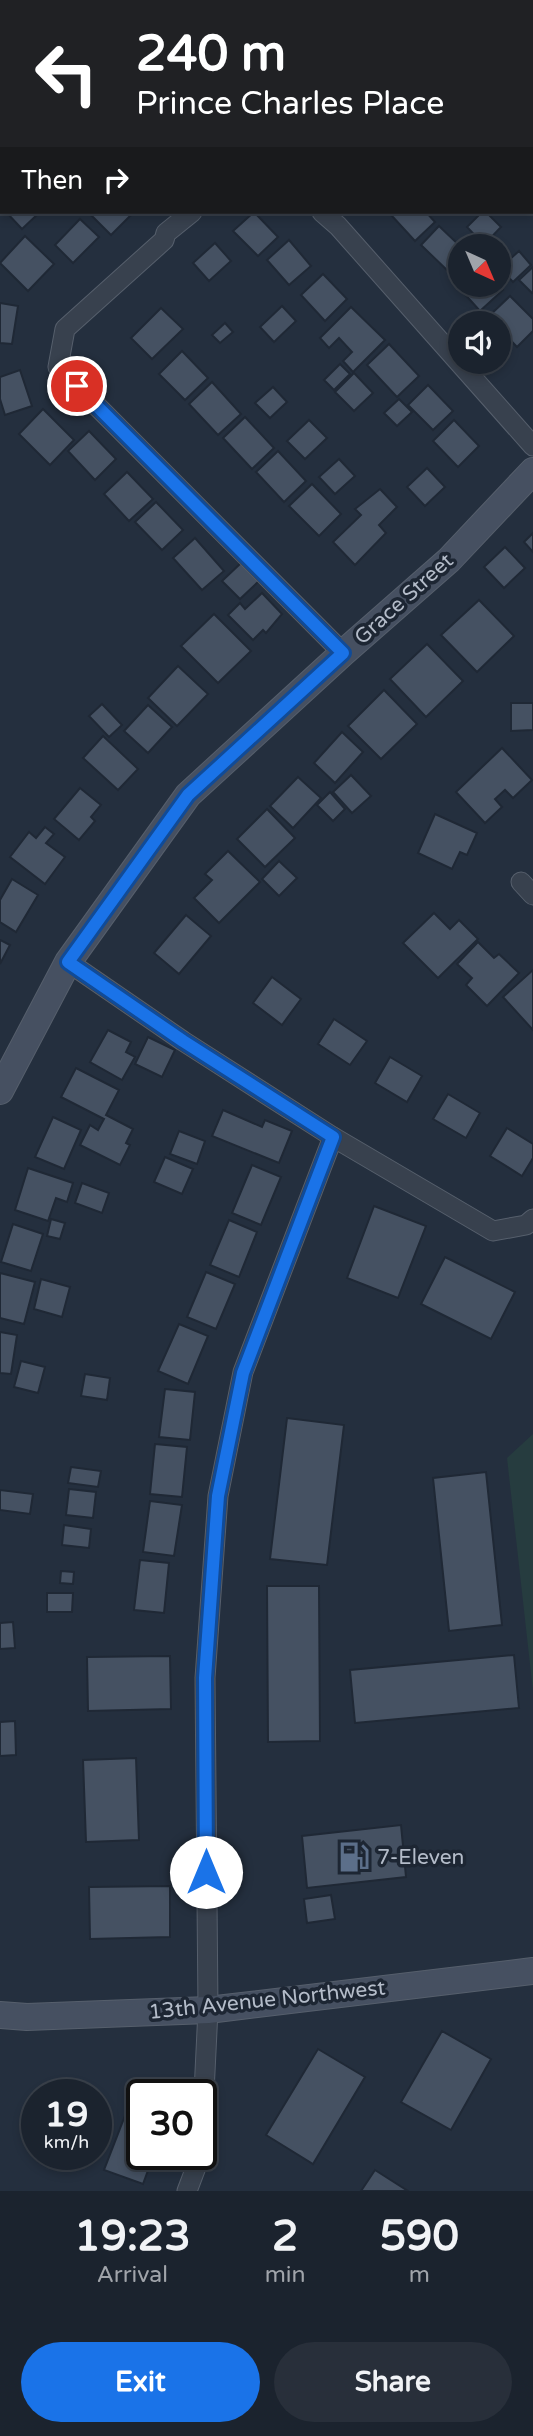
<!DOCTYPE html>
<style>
body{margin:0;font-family:"Varela Round",sans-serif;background:#282f3a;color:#f1f3f6;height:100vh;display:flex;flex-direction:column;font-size:26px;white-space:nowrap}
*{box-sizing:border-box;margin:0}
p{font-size:23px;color:#a0a4aa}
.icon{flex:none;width:38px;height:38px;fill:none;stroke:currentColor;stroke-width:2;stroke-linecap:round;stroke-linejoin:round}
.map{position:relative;height:2191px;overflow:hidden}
.drawer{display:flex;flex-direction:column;background:#1b232e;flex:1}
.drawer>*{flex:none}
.top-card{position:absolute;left:0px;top:0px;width:534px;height:214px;box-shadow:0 4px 10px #0003,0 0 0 2px #39404a;background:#202124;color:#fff;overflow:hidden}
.needle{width:46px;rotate:136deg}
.tools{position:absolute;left:448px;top:234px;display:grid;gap:14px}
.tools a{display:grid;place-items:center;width:63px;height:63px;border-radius:50%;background:#1b232e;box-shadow:0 4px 10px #0003,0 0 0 2px #39404a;font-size:35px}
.speed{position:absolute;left:21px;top:2079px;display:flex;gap:14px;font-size:35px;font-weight:700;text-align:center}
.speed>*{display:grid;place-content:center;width:91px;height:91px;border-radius:50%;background:#1b232e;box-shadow:0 4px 10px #0003,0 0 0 2px #39404a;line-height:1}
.speed small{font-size:18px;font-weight:400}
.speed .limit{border:4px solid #111;border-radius:10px;background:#fff;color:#111}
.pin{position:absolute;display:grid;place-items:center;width:60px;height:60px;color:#fff;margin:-30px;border:4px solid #fff;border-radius:50%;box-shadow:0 2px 7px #0007}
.me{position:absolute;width:77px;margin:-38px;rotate:0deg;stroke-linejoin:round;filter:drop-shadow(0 0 5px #0008)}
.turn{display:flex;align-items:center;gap:24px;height:147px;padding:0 21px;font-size:32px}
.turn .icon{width:91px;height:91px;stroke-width:2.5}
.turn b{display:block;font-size:49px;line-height:60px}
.then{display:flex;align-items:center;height:66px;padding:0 21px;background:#0003;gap:14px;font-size:26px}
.eta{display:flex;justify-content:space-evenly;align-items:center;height:119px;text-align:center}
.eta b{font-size:42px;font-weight:700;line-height:49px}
.cta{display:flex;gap:14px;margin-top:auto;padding:14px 21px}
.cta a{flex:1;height:80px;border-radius:42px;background:#1a73e8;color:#fff;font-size:28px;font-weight:700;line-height:80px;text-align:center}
.cta a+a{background:#282f3a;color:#f1f3f6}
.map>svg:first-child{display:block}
.green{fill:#263c3f}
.building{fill:#455162;stroke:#1f2835;stroke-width:2}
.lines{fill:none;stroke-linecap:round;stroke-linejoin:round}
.street-casing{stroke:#565f6c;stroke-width:21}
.secondary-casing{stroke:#565f6c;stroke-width:28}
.street{stroke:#38414e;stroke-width:19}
.secondary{stroke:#465061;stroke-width:26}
.route-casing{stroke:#114b97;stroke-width:18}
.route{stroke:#1a73e8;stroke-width:12}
.labels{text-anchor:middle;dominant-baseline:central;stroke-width:7;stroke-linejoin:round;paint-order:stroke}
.street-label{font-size:21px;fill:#b4bcc9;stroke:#1d2633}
.poi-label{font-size:21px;fill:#b4bcc9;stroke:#1d2633;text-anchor:start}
</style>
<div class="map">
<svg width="533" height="2191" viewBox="0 0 533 2191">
<rect width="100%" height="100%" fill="#242f3e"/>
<g class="green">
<polygon points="0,0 180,0 178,2 2,2 2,172 0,174"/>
<polygon points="533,1434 533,1691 507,1458"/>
</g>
<g class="building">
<polygon points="234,0 258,0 258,2 222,2"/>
<polygon points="344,0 374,0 375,2 344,2"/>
<polygon points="400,0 430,0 431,2 401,2"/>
<polygon points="6,212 40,212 22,229"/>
<polygon points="97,212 134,212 111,235 92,216"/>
<polygon points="254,212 278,237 258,256 233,231"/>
<polygon points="396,212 426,212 435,222 415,241 392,216"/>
<polygon points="482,212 486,212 501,227 484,245 467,227"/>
<polygon points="80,219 99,237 73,263 55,245"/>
<polygon points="439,226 461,247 460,261 449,272 421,245"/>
<polygon points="25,236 54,264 28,291 0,263"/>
<polygon points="289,240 311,266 289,285 267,260"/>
<polygon points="215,243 231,261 209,281 193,263"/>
<polygon points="519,251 531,265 513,282 500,268"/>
<polygon points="533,267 533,292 532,293 519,280"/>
<polygon points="323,274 347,299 325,321 301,295"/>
<polygon points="460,275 460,285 498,285 503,290 480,311 453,281"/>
<polygon points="510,296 533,319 533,331 517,347 499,328 499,324 494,324 488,317"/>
<polygon points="0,303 18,306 12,344 0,343"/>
<polygon points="282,306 296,321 274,342 260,327"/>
<polygon points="351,307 385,340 353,372 343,361 352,352 339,338 329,348 320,338"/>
<polygon points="161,308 183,329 152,359 131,338"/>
<polygon points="225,323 233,332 220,343 212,335"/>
<polygon points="389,344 419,376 397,397 367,365"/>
<polygon points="182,351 208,378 185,400 159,374"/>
<polygon points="340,364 350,374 334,390 324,380"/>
<polygon points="20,370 32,406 5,415 0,399 0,377"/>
<polygon points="354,373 373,393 354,411 335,392"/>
<polygon points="212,382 241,414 218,435 189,404"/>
<polygon points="428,385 453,411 433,430 408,405"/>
<polygon points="273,387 287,402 270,418 255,403"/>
<polygon points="399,399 412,412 397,426 384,413"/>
<polygon points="43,409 74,440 50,465 19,434"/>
<polygon points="245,417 274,448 252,469 223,438"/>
<polygon points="309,420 327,438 305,459 287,441"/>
<polygon points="454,420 479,446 458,467 433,441"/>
<polygon points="89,431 116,459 95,480 68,451"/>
<polygon points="278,451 306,481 284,502 256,472"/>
<polygon points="339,459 355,476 335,494 319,477"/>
<polygon points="427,468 445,487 425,506 407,487"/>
<polygon points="127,472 153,499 129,521 104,494"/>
<polygon points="312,484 341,514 319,536 289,506"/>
<polygon points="380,489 397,507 379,525 386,533 355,565 333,542 361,515 355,509"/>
<polygon points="156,502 183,530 162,550 135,522"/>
<polygon points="533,533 533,552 524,542"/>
<polygon points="195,538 224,571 202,590 173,558"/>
<polygon points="505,547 525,568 504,588 484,567"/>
<polygon points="241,563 259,581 240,599 222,581"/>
<polygon points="262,593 282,614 266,633 263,630 253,640 228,615 240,603 245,609"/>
<polygon points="479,600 514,636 477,672 441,635"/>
<polygon points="214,614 251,651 218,683 181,646"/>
<polygon points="427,644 463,681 426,717 390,679"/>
<polygon points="178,666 208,694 177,726 148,698"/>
<polygon points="384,690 417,724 381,759 348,726"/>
<polygon points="511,703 533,703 533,730 511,731"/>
<polygon points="102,704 122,725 109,737 89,716"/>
<polygon points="148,705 172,727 148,753 124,731"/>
<polygon points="342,732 363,752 335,783 314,763"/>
<polygon points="103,736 138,769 118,790 83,758"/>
<polygon points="502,748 532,780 513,798 505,790 495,799 502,807 485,823 456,792"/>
<polygon points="351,775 371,796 352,813 333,792"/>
<polygon points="298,777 321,798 293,828 270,806"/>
<polygon points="80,788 101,805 91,817 95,821 79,840 54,819"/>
<polygon points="330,792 345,809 333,821 317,805"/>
<polygon points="267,809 295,838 265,867 237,839"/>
<polygon points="435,814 477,833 467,855 460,852 452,869 418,853"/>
<polygon points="45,827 54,834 46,843 65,857 45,884 10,857 29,832 36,838"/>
<polygon points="228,851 260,882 219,923 194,898 212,880 205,874"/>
<polygon points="279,861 297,878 279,896 262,879"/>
<polygon points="12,879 38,895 16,932 0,922 0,900"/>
<polygon points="434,913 450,929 459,920 478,939 438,978 403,943"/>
<polygon points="186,915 211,936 179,974 154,953"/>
<polygon points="0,940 10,945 0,964"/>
<polygon points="478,942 494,958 499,954 519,973 487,1006 466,985 472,978 457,964"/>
<polygon points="533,970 533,1030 503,997"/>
<polygon points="272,977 301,999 282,1025 253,1003"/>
<polygon points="334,1019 367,1041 350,1065 318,1044"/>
<polygon points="108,1030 131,1042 126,1052 135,1057 122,1080 90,1062"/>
<polygon points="148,1037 175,1050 162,1077 135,1064"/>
<polygon points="390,1057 422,1076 407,1102 375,1083"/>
<polygon points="76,1068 119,1090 106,1115 133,1129 126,1143 130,1145 120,1165 80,1145 90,1125 98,1130 104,1119 61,1097"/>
<polygon points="448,1094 480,1113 466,1138 433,1119"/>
<polygon points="223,1110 262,1127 265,1120 292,1131 279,1163 212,1136"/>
<polygon points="53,1117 81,1130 64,1169 35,1157"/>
<polygon points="507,1128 533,1144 533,1158 522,1176 490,1156"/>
<polygon points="179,1131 205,1141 197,1164 170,1154"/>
<polygon points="165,1157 193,1169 182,1194 154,1182"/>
<polygon points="252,1165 281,1177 261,1225 232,1213"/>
<polygon points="28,1168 73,1183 67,1202 56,1198 48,1221 15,1210"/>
<polygon points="82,1183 109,1193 102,1213 75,1203"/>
<polygon points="374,1206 426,1226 398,1298 347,1278"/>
<polygon points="51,1219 65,1223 60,1239 47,1236"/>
<polygon points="229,1220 257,1232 239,1277 210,1265"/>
<polygon points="13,1224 43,1234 31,1271 1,1262"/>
<polygon points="445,1257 515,1292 491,1339 421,1304"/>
<polygon points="206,1272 235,1284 216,1329 187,1317"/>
<polygon points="0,1273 35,1282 24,1324 0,1318"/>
<polygon points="41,1279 70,1287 62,1317 34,1309"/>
<polygon points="179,1324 208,1336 188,1384 158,1371"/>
<polygon points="0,1332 17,1335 11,1374 0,1373"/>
<polygon points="21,1361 45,1367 38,1393 14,1387"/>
<polygon points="85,1374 110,1378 107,1400 81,1396"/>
<polygon points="165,1389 195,1392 190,1440 159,1437"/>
<polygon points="287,1418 344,1425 327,1565 270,1559"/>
<polygon points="155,1444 187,1447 182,1497 150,1494"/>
<polygon points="71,1467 101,1471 98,1487 68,1483"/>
<polygon points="486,1472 502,1625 449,1631 433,1478"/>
<polygon points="69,1489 96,1492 93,1518 66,1515"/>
<polygon points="0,1490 33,1494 30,1514 0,1510"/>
<polygon points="150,1501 182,1505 174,1556 143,1552"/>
<polygon points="64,1525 91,1529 89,1548 62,1545"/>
<polygon points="140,1560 169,1563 164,1613 134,1610"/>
<polygon points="61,1571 74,1572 73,1584 60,1583"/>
<polygon points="267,1586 319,1586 320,1741 268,1742"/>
<polygon points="47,1593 73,1593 72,1612 47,1612"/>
<polygon points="13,1622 15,1648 0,1649 0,1623"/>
<polygon points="514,1655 519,1708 355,1723 350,1670"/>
<polygon points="170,1656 171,1709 88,1711 87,1657"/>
<polygon points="15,1721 16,1755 0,1756 0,1722"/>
<polygon points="136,1758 139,1840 86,1842 83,1760"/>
<polygon points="401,1825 406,1877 307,1888 302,1836"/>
<polygon points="170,1886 170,1937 90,1939 89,1887"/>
<polygon points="331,1895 335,1919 307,1923 304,1899"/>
<polygon points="442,2031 491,2059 451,2130 401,2102"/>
<polygon points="318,2049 365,2077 313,2164 266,2135"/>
<polygon points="128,2108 141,2112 142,2109 142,2154 154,2154 143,2184 104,2170"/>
<polygon points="375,2170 408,2191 361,2191"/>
</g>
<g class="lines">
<g class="street-casing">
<g id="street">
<polyline points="499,0 501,2"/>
<polyline points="532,34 533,35"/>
<polyline points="192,212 166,233 164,240 65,329 58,367 343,653"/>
<polyline points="322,212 338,226 533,446"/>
<polyline points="521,882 533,895"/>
<polyline points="68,962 183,1041 333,1137 493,1231 526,1225 533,1219"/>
<polyline points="201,2154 208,2010 205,1678 218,1496 243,1372 333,1137"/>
<polyline points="187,2191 201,2154"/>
</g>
</g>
<g class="secondary-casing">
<g id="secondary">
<polyline points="0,1091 68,962 188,795 343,653 449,560 533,471"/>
<polyline points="0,2015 27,2017 208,2010 533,1971"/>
</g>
</g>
<use href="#street" class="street"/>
<use href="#secondary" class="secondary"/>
</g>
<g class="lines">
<g class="route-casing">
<polyline id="route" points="77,386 343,653 188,795 68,962 183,1041 333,1137 243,1373 218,1496 205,1678 206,1872"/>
</g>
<use href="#route" class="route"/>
</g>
<defs>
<g id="fuel-bare" transform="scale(2.415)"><path d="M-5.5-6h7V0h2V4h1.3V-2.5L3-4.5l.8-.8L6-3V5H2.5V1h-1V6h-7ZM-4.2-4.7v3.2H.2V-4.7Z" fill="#5c6f8a" stroke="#1d2633" stroke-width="2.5" paint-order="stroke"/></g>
</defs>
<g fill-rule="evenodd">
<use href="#fuel-bare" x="354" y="1857"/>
</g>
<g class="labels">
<g class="street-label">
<text transform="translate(404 599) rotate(-42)">Grace Street</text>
<text transform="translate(267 2000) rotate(-6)">13th Avenue Northwest</text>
</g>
<g class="poi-label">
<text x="377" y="1857">7-Eleven</text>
</g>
</g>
</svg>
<div class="tools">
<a><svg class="needle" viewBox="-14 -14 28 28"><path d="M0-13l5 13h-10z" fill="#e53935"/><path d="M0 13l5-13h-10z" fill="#a0a4aa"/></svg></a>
<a><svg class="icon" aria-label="sound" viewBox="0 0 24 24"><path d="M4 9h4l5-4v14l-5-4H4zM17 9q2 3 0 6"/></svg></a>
</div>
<div class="speed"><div>19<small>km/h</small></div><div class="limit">30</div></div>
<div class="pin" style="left:77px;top:386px;background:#d93025"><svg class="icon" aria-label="arrive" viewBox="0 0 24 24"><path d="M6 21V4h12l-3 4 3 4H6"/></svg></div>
<svg class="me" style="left:206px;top:1872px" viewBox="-20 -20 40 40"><circle r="19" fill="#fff"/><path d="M0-13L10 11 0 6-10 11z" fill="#1a73e8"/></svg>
<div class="top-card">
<div class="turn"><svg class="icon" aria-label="left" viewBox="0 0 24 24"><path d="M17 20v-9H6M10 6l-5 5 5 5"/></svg><div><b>240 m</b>Prince Charles Place</div></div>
<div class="then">Then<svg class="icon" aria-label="right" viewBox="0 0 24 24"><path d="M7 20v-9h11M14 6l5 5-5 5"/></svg></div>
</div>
</div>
<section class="drawer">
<div class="eta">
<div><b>19:23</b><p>Arrival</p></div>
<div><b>2</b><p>min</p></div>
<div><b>590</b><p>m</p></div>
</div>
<div class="cta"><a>Exit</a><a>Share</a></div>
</section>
